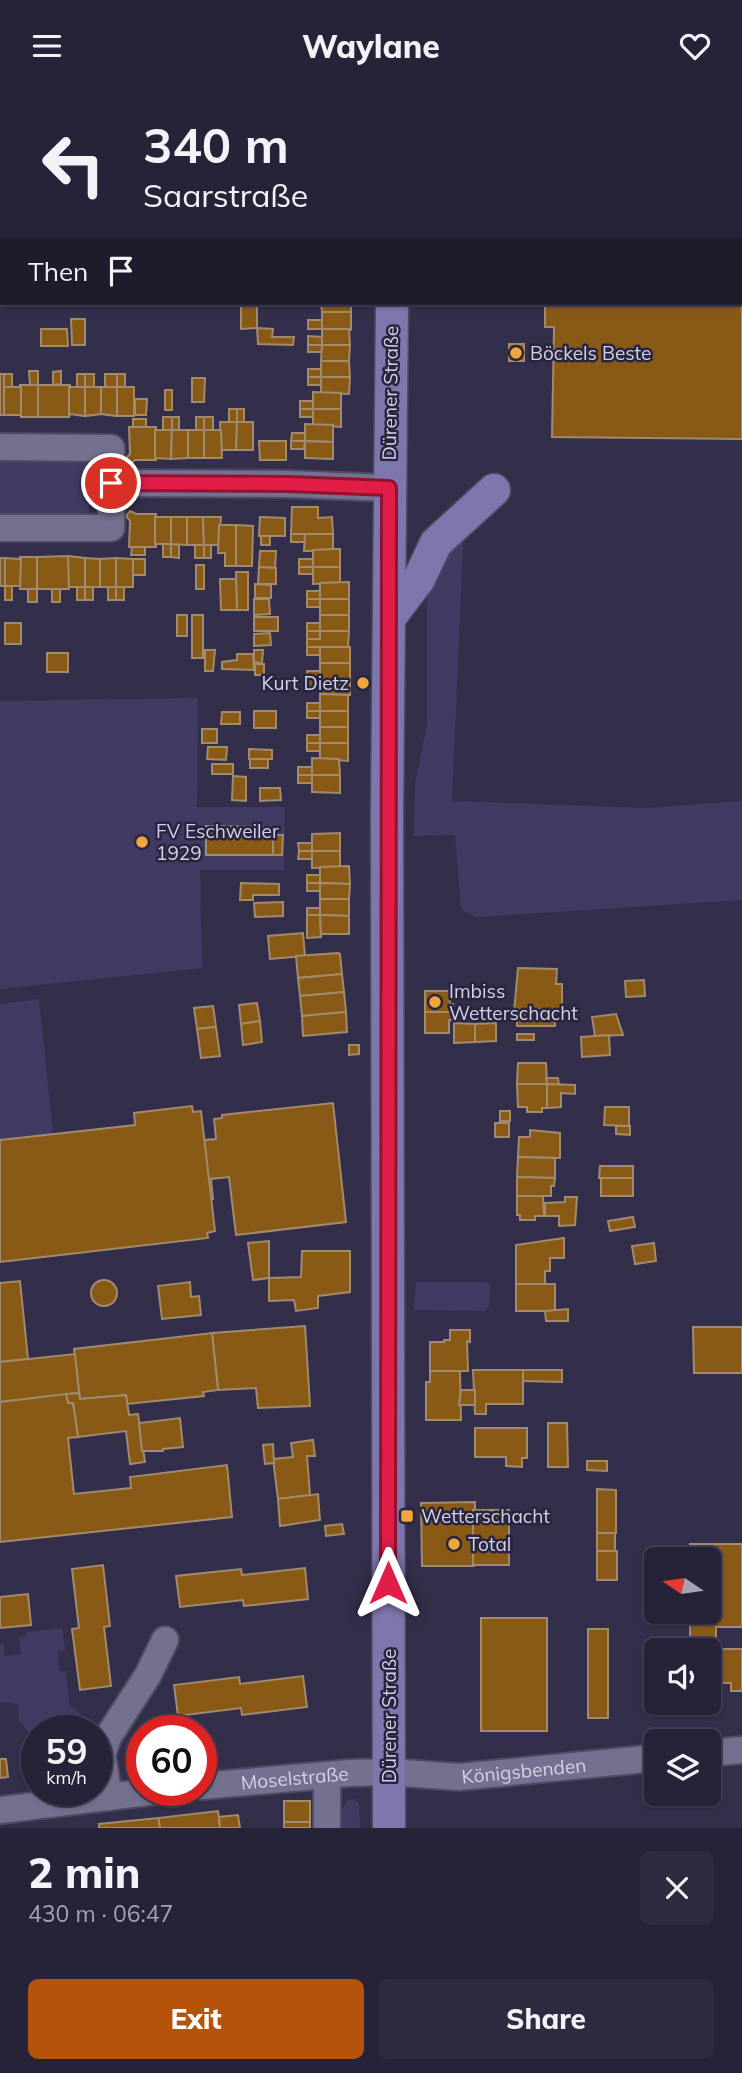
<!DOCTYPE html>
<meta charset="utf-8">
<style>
body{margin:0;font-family:Mulish,sans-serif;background:#2e2b40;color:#f1f3f6;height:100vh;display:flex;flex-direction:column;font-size:26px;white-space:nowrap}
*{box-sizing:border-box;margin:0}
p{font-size:23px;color:#a4a4ae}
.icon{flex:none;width:38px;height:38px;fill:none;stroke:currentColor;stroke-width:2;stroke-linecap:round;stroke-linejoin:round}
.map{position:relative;height:1737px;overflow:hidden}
.drawer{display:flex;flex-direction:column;background:#262338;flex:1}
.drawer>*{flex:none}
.banner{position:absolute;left:0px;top:0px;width:742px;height:214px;box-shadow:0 2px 5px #0004,0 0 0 2px #424053;background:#262338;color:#f1f3f6;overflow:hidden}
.needle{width:46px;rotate:283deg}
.fabs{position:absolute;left:644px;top:1456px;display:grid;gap:14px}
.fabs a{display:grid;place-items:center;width:77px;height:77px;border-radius:10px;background:#262338;box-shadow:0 2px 5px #0004,0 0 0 2px #424053;font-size:35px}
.speed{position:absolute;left:21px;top:1624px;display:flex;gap:14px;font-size:35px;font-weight:700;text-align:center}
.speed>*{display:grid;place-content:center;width:91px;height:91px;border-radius:50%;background:#262338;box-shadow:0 2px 5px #0004,0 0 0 2px #424053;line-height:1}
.speed small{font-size:18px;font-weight:400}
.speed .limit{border:10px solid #d22;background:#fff;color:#111}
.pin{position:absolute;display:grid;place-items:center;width:60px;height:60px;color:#fff;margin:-30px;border:4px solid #fff;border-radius:50%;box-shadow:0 2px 7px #0007}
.me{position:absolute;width:77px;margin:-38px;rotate:0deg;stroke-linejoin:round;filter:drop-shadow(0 0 5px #0008)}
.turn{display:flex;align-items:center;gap:24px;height:147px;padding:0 28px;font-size:32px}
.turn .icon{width:91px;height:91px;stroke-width:2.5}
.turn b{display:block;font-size:49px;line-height:60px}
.then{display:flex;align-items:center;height:66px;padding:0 28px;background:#0003;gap:14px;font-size:26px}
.round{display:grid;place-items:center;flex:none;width:74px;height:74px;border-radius:10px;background:#2e2b40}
.overview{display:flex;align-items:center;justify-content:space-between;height:119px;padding:0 28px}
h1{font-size:42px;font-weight:800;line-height:52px}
.cta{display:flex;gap:14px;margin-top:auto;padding:14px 28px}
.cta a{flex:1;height:80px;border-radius:10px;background:#b45309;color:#fff;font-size:28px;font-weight:800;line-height:80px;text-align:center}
.cta a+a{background:#2e2b40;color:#f1f3f6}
header{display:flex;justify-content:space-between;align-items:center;height:91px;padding:0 28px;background:#262338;font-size:32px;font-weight:800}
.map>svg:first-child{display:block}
.green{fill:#413b64}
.building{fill:#885a16;stroke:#a28a6f;stroke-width:2}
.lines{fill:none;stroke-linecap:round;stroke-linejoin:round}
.minor-casing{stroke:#4f4b62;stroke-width:30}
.major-casing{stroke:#4f4b62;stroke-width:35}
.minor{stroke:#747090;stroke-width:26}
.major{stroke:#7e77ad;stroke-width:32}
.route-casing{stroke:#92132f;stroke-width:18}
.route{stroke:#e11d48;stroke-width:12}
.poi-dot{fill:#f0a63f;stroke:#292540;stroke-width:2.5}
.labels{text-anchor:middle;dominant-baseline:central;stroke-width:5;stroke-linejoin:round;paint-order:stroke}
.poi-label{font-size:19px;fill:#d3d2e4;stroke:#292540;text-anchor:start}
.street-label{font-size:19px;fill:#d3d2e4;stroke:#292540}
</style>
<header><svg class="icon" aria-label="menu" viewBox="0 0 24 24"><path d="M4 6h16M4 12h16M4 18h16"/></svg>Waylane<svg class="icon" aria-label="heart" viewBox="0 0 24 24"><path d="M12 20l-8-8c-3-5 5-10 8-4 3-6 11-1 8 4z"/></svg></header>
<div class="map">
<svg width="742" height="1737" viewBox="0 0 742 1737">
<rect width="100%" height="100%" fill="#332f4a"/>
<g class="green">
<polygon points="0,0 161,0 161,2 2,2 0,133"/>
<polygon points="0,366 90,367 89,426 0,425"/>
<polygon points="464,434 452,710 646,717 742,710 742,809 475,826 461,818 455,744 414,745 415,693 427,634 427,506 443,467"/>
<polygon points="198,607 197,716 285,716 284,779 200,779 202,877 0,898 0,610"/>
<polygon points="39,908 53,1043 0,1049 0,913"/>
<polygon points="416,1191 485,1191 490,1194 489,1215 485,1220 414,1219"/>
<polygon points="62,1537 65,1559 58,1560 59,1580 66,1580 69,1613 95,1637 94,1640 37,1640 37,1651 19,1630 18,1613 0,1611 0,1553 3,1553 5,1565 21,1563 19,1546 27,1545 27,1541"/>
<polygon points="354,1708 359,1712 360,1737 342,1737 342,1718 348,1709"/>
</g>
<g class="building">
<polygon points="572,0 742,0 742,348 552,346 554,236 545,236 545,212 740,212 740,2 572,2"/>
<polygon points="241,212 257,212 257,237 241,238"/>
<polygon points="321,212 351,212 351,221 322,221"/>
<polygon points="322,221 351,221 351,239 322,238"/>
<polygon points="71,228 85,228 85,254 72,254"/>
<rect x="308" y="229" width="14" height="9"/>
<polygon points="257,237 273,238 272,246 294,246 293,254 258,253"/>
<polygon points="41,238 67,238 68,255 41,255"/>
<polygon points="322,238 349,238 350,254 322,254"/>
<polygon points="308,245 322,246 322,254 308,254"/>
<rect x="509" y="253" width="15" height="17"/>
<rect x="308" y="254" width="14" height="7"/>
<polygon points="322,254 350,254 349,270 321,270"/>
<polygon points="321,270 349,270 350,286 321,286"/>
<rect x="308" y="278" width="13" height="8"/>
<polygon points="29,280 38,280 38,294 30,294"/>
<polygon points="61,280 61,293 53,294 53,281"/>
<rect x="0" y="283" width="4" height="41"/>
<rect x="4" y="283" width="8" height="13"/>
<rect x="77" y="283" width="8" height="13"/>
<rect x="85" y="283" width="9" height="13"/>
<rect x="105" y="283" width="12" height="13"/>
<rect x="117" y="283" width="8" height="13"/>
<rect x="308" y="286" width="13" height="8"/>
<polygon points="321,286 350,286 349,303 321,302"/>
<polygon points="192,287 205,287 204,311 192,311"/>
<polygon points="20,294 38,294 38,326 21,326"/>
<polygon points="38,294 70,294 69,326 38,326"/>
<polygon points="4,296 21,296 21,326 21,324 4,324"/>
<polygon points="69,296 85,296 85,325 70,323 69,326"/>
<polygon points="85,296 101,296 101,323 85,325"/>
<polygon points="101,296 117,296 117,325 101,323"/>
<rect x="117" y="296" width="17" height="29"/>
<rect x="165" y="299" width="7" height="20"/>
<polygon points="313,301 341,302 341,318 313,318"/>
<polygon points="135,308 147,308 146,324 135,324"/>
<rect x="300" y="310" width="13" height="8"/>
<rect x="229" y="318" width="8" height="13"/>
<rect x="237" y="318" width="7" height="13"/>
<rect x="300" y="318" width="13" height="8"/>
<polygon points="313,318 341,318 341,336 313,334"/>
<rect x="163" y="326" width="9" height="13"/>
<rect x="172" y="326" width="7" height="13"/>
<rect x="196" y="326" width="8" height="13"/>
<rect x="204" y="326" width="9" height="13"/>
<rect x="133" y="328" width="13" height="8"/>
<polygon points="220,331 237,331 236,359 221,359"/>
<polygon points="237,331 253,331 253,359 236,359"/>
<polygon points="305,333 333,334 333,351 305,350"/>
<polygon points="129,336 156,336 156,369 135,369 130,373 126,367 130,363"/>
<polygon points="155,339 172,339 171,368 155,367"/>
<polygon points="172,339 188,339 188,367 171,368"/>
<rect x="188" y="339" width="16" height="28"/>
<polygon points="204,339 221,339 222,367 204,367"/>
<polygon points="292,342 305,342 305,350 291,350"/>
<polygon points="259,350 286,350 286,369 260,369"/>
<polygon points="291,350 305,350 304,358 291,358"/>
<polygon points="305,350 333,351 333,368 305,367"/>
<polygon points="292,416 318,416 318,427 332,426 333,443 291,443"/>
<polygon points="130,420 136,423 156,423 156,456 129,456 130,430 126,425"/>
<rect x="155" y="426" width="16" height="27"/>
<polygon points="171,426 187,426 187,454 171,453"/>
<polygon points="187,426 203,426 204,454 187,454"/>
<polygon points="203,426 221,426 219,454 204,454"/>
<polygon points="260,426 285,427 285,445 259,445"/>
<polygon points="219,434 236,434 236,475 225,475 225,462 218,462"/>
<polygon points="236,434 253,435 252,475 236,475"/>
<rect x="291" y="443" width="14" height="8"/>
<polygon points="305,443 333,443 333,460 304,460"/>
<rect x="261" y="445" width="9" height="9"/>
<rect x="163" y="453" width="8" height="13"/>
<polygon points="171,453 179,454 179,467 171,466"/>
<rect x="195" y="454" width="9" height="13"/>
<rect x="204" y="454" width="7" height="13"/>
<polygon points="132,456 145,456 145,464 131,464"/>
<polygon points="333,458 340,458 340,476 313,476 313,459"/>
<polygon points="260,460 276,460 275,477 259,476"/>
<polygon points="68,465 85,467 85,496 68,496"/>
<polygon points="68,465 69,498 37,498 37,466"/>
<polygon points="20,466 21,466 21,495 5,495 5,467 20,468"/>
<polygon points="21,466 37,466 37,498 20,498"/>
<rect x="0" y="467" width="5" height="28"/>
<polygon points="85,467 100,468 100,496 85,496"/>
<polygon points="116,467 133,468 133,496 116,496"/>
<polygon points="116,467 116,496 100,496 100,468"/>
<rect x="133" y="468" width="12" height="16"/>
<rect x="299" y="468" width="14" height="8"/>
<rect x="196" y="474" width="8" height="24"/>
<polygon points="259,476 276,477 276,493 258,493"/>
<rect x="299" y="476" width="14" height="7"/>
<polygon points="313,476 340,476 340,492 313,493"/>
<polygon points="236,481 248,481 248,519 237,519"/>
<polygon points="220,488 236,488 237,519 221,519"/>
<polygon points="349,491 349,508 320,508 320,492"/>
<polygon points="255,493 271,494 271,507 255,507"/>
<rect x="5" y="495" width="7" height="14"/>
<rect x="77" y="496" width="8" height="13"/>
<rect x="85" y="496" width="8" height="13"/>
<rect x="108" y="496" width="8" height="13"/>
<rect x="116" y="496" width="8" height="13"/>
<rect x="28" y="498" width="9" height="13"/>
<rect x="52" y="498" width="8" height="13"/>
<rect x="307" y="500" width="13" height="8"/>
<polygon points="254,508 269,508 270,523 254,524"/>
<rect x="307" y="508" width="13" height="8"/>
<rect x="320" y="508" width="29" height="16"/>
<rect x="177" y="524" width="10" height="21"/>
<rect x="192" y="524" width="11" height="43"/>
<rect x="320" y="524" width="29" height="16"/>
<rect x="254" y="526" width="24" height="14"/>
<rect x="5" y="532" width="16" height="21"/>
<rect x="307" y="532" width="13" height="8"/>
<rect x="307" y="540" width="13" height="8"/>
<polygon points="320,540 349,540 348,556 307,556 307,548 320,548"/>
<polygon points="270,542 271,554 254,555 254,543"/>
<rect x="307" y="556" width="13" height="8"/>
<rect x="320" y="556" width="30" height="16"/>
<polygon points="205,559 215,559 213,580 205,580"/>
<polygon points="254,559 263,559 262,572 254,571"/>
<rect x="47" y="562" width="21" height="19"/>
<polygon points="237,563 253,563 254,579 222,578 222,571 237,569"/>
<rect x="320" y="572" width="30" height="16"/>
<rect x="255" y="573" width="9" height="11"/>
<rect x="307" y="580" width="13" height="8"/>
<rect x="307" y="588" width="13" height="8"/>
<polygon points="320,588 350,588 350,604 320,603"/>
<polygon points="320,603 348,604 348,620 320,620"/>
<rect x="307" y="612" width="13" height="8"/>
<rect x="254" y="620" width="22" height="17"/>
<rect x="307" y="620" width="13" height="7"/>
<rect x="320" y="620" width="28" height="16"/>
<polygon points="222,621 240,621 240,633 221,633"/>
<rect x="320" y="636" width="28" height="16"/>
<rect x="202" y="638" width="15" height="14"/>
<rect x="307" y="644" width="13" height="8"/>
<rect x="307" y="652" width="13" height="8"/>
<polygon points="320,652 348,652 348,670 320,668"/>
<polygon points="208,656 227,656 226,669 207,668"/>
<polygon points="249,658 272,659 272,668 249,668"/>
<polygon points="312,667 339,668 340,684 312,684"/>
<rect x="250" y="668" width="18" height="9"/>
<rect x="212" y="673" width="21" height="10"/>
<rect x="298" y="676" width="14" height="8"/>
<rect x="298" y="684" width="14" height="8"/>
<polygon points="312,684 340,684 340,702 312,701"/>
<polygon points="233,685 246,686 246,710 232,709"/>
<polygon points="260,697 280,697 281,709 260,710"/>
<polygon points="206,735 273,736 273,764 206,764"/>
<polygon points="340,742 340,760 312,760 312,743"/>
<polygon points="273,744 283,744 282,764 273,764"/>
<polygon points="298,752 312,752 312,760 299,760"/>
<polygon points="299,760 312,760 312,768 298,768"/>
<polygon points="312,760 340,760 340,776 312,777"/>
<polygon points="349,775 350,793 320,792 320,776"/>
<rect x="307" y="784" width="13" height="8"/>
<polygon points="241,792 279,793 279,804 253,804 253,809 240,809"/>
<rect x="307" y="792" width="13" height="8"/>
<polygon points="320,792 350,793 349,808 320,808"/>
<polygon points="320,808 349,808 349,825 320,824"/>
<polygon points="283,811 283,825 255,826 254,812"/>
<rect x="307" y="817" width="13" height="7"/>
<polygon points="307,824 320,824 321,846 307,847"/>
<polygon points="320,824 349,825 349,843 321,843"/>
<polygon points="303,842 305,865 270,868 268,845"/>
<polygon points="338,862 340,863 342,883 298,887 296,865"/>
<polygon points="518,877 557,878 556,893 562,893 562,920 555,921 555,935 517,935 517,921 514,921"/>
<polygon points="342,883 344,901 300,905 298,887"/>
<polygon points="644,889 645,905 626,906 625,890"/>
<polygon points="425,900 449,900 450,913 453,913 453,921 425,921"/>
<polygon points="344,901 346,921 302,925 300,905"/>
<polygon points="257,912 260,930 241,933 239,914"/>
<polygon points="213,915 216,936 197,938 194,917"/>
<polygon points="346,921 347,941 303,945 302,925"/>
<polygon points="425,921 453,921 453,929 449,929 449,942 425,942"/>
<polygon points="616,923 623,944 595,945 592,926"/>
<polygon points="260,930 262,951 243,954 241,933"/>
<polygon points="454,932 475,933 475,951 454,952"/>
<polygon points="496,932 496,950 475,951 475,933"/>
<polygon points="216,936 220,965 201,967 197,938"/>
<rect x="517" y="943" width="17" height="6"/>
<polygon points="609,944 610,964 582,966 581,946"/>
<polygon points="349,954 359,954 359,963 349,964"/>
<polygon points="518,972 546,972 547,993 517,993"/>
<polygon points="546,987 558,987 559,994 547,993"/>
<polygon points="517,993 547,993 547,1017 542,1017 542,1021 527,1021 527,1016 518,1016"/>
<polygon points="547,993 575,994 575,1003 561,1002 561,1016 547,1017"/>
<polygon points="333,1012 346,1131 236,1144 229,1086 211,1088 213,1108 210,1108 204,1049 216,1048 214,1028 222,1027 222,1024"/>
<polygon points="192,1015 193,1021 201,1020 215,1140 207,1142 208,1147 0,1171 0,1049 135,1034 134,1022"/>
<polygon points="605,1016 629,1016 629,1035 604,1034"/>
<rect x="500" y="1020" width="10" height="10"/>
<rect x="495" y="1032" width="14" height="14"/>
<polygon points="616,1035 630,1035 630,1044 616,1043"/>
<polygon points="530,1039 560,1042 560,1067 518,1066 519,1046 530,1046"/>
<polygon points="518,1066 555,1067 555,1087 517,1086"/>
<polygon points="600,1075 633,1075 633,1087 599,1087"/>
<polygon points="517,1086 555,1087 554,1095 551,1095 551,1105 517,1105"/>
<rect x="601" y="1087" width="32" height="18"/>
<polygon points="517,1105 543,1105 544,1125 535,1125 535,1129 520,1129 520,1124 517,1124"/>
<polygon points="565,1106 577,1106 575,1134 559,1135 559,1125 545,1125 545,1112 565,1111"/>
<polygon points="633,1126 635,1136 610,1140 608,1130"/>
<polygon points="564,1147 564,1167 550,1167 550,1180 545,1180 545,1193 516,1193 516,1154"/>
<polygon points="269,1150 269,1187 253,1189 248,1152"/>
<polygon points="654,1152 656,1170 635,1173 632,1155"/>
<polygon points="302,1160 350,1160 350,1201 318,1205 318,1217 296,1220 294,1209 269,1210 269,1187 301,1186"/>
<circle cx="104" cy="1202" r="13"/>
<polygon points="20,1190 28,1268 0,1271 0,1192"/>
<polygon points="190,1191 191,1206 199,1205 201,1224 162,1228 158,1195"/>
<rect x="516" y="1193" width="39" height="27"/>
<polygon points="568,1218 568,1230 546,1230 545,1220"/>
<polygon points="305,1235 310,1315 258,1317 256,1297 218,1299 212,1242"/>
<polygon points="693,1236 742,1236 742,1282 694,1282"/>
<polygon points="450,1239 470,1239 470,1251 467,1250 468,1280 430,1280 430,1251 444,1251 444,1249 450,1249"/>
<polygon points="212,1242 218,1299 203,1301 204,1305 127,1313 126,1304 80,1308 74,1258"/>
<polygon points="75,1263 79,1302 0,1311 0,1271"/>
<polygon points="473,1279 523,1279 523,1313 486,1313 486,1323 475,1323"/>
<polygon points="523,1279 562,1279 562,1291 523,1290"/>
<polygon points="430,1280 460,1280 461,1329 426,1329 426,1291 430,1291"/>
<polygon points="461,1299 475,1299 475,1314 459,1314"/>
<polygon points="79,1302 80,1308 126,1304 129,1324 138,1323 145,1371 130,1373 126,1340 78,1346 73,1312 68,1312 66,1303"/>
<polygon points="66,1303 68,1312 73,1312 78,1346 68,1347 74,1403 131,1397 130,1386 227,1374 232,1426 0,1451 0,1311"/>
<polygon points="180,1327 183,1356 163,1358 163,1360 142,1360 139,1332"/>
<polygon points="548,1332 567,1332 568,1376 548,1376"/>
<polygon points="475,1337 527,1337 527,1367 522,1367 522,1376 506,1375 506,1366 475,1366"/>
<polygon points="313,1349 315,1365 307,1365 310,1404 278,1408 273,1368 293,1366 291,1352"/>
<polygon points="273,1353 274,1372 265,1373 263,1354"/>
<polygon points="587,1370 607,1370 607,1380 587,1379"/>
<polygon points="597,1398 616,1399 616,1442 597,1442"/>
<polygon points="318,1403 320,1429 280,1435 278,1408"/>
<polygon points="475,1411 475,1419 473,1419 473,1474 475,1475 422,1475 421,1412"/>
<rect x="473" y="1419" width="36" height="35"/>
<polygon points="342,1433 344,1443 326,1445 325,1435"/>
<rect x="597" y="1442" width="18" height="18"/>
<polygon points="690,1453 742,1453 742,1536 716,1536 716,1558 742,1558 742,1600 731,1600 731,1592 709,1592 709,1559 690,1559 690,1521 709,1521 709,1468 690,1468"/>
<rect x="473" y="1454" width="36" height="20"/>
<rect x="597" y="1460" width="20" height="29"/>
<polygon points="103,1474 110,1535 104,1536 111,1595 80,1599 72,1538 79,1537 72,1478"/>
<polygon points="305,1477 308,1508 244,1515 243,1509 180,1516 176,1485 241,1478 242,1484"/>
<polygon points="28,1503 31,1534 0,1537 0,1506"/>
<rect x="481" y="1527" width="66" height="113"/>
<rect x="588" y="1538" width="20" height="89"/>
<polygon points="303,1585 307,1616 242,1624 241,1617 178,1625 174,1594 239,1586 240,1593"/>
<polygon points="0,1668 6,1668 8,1686 0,1687"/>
<rect x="284" y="1710" width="26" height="21"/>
<polygon points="218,1720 220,1737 160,1737 158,1727"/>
<polygon points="238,1724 240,1737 220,1737 219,1726"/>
<polygon points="158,1727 160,1737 99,1737 99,1733"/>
<rect x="284" y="1731" width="26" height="6"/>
</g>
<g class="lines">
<g class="minor-casing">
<g id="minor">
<polyline points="0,356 111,357 111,437 0,437"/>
<polyline points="111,392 288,393 389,397"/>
<polyline points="709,1662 742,1659"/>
<path id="s1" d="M201,1695L350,1682L389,1681L459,1686L656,1667"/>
<polyline points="109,1706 102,1664 108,1646 148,1584 165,1549"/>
<polyline points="0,1719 165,1699"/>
<polyline points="327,1737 327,1684"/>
</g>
</g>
<g class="major-casing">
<g id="major">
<polyline points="394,2 394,0"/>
<polyline points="390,526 419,488 436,452 494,399"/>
<polyline points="389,1737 387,722 392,212"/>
</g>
</g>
<use href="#minor" class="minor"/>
<use href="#major" class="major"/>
</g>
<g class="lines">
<g class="route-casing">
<polyline id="route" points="111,392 288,393 389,397 388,1492"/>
</g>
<use href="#route" class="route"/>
</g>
<g class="poi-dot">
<circle cx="516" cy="262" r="7"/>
<circle cx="363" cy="592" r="7"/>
<circle cx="142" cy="751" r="7"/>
<circle cx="435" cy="911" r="7"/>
<rect x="400" y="1418" width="14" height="14" rx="3.5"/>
<circle cx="454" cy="1453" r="7"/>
</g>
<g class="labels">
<g class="poi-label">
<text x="530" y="262">Böckels Beste</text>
<text x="349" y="592" text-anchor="end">Kurt Dietz</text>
<text x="156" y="740">FV Eschweiler<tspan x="156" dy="22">1929</tspan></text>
<text x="449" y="900">Imbiss<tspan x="449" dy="22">Wetterschacht</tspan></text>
<text x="421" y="1425">Wetterschacht</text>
<text x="468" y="1453">Total</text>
</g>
<g class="street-label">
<text transform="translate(390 302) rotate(-89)">Dürener Straße</text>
<text transform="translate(389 1625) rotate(-90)">Dürener Straße</text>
<text stroke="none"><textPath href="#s1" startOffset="324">Königsbenden</textPath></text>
<text stroke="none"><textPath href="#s1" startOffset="94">Moselstraße</textPath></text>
</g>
</g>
</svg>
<div class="fabs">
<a><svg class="needle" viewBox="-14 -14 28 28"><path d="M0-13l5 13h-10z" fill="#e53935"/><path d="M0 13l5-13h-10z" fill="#a4a4ae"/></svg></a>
<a><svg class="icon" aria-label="sound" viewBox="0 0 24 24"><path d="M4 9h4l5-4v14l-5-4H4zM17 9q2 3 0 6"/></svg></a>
<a><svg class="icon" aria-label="layers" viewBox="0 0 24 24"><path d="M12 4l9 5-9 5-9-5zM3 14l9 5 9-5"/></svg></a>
</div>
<div class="speed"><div>59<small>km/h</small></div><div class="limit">60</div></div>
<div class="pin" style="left:111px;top:392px;background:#d93025"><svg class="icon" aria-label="arrive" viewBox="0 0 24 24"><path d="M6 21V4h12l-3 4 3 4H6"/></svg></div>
<svg class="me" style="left:388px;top:1492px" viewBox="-20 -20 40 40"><path d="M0-17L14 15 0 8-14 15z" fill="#e11d48" stroke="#fff" stroke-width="4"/></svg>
<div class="banner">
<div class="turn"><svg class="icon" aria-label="left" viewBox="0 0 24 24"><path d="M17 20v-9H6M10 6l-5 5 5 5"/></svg><div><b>340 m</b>Saarstraße</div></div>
<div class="then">Then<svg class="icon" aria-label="arrive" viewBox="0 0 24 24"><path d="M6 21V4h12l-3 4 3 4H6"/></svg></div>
</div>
</div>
<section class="drawer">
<div class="overview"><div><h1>2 min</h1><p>430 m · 06:47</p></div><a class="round"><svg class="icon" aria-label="close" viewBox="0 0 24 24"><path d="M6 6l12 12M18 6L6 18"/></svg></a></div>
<div class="cta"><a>Exit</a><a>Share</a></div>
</section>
